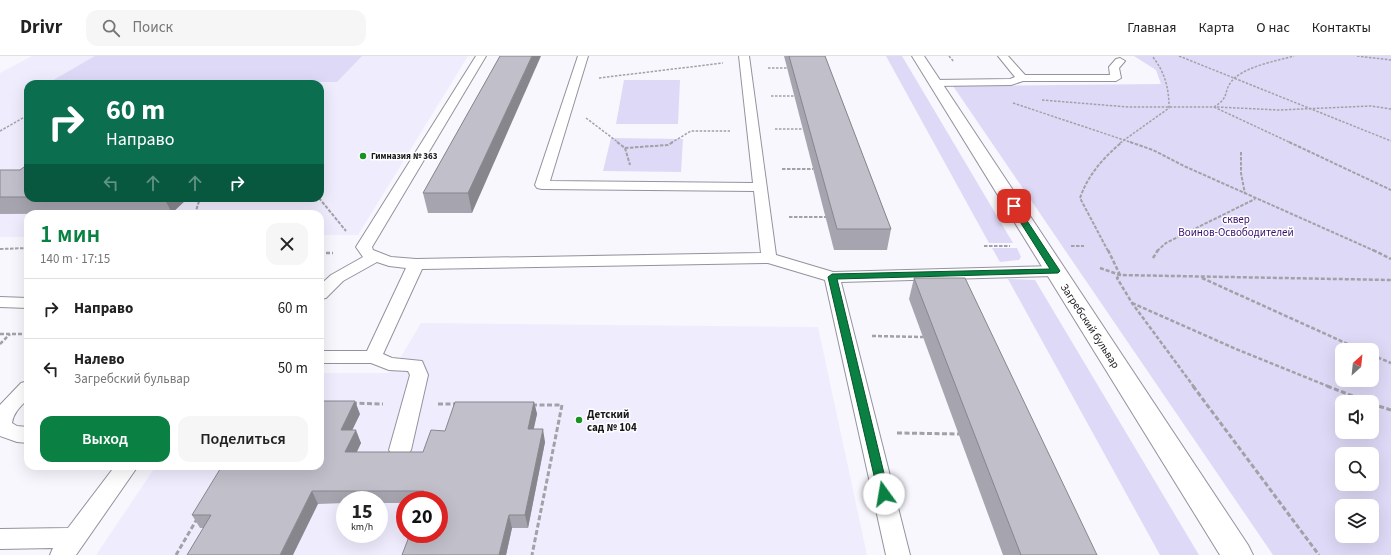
<!DOCTYPE html>
<html lang="ru">
<meta charset="utf-8">
<style>
body{margin:0;font-family:"Source Sans 3",sans-serif;background:#f6f6f6;color:#222;height:100vh;display:flex;flex-direction:column;font-size:15px;white-space:nowrap}
*{box-sizing:border-box;margin:0}
p{font-size:13px;color:#767676}
.icon{flex:none;width:22px;height:22px;fill:none;stroke:currentColor;stroke-width:2;stroke-linecap:round;stroke-linejoin:round}
.map{position:relative;flex:1;overflow:hidden}
.side{position:absolute;left:24px;top:154px;width:300px;height:260px;display:flex;flex-direction:column;background:#fff;border-radius:12px;box-shadow:0 4px 16px #0002}
.side>*{flex:none}
.banner{position:absolute;left:24px;top:24px;width:300px;height:122px;border-radius:12px;box-shadow:0 4px 16px #0002;background:#0b6e4f;color:#fff;overflow:hidden}
.needle{width:26px;rotate:27deg}
.fabs{position:absolute;left:1335px;top:287px;display:grid;gap:8px}
.fabs a{display:grid;place-items:center;width:44px;height:44px;border-radius:8px;background:#fff;box-shadow:0 4px 16px #0002;font-size:20px}
.speed{position:absolute;left:336px;top:435px;display:flex;gap:8px;font-size:20px;font-weight:700;text-align:center}
.speed>*{display:grid;place-content:center;width:52px;height:52px;border-radius:50%;background:#fff;box-shadow:0 4px 16px #0002;line-height:1}
.speed small{font-size:10px;font-weight:400}
.speed .limit{border:6px solid #d22;background:#fff;color:#111}
.pin{position:absolute;display:grid;place-items:center;width:34px;height:34px;color:#fff;margin:-17px;border-radius:8px;box-shadow:0 2px 6px #0006}
.me{position:absolute;width:44px;margin:-22px;rotate:347deg;stroke-linejoin:round;filter:drop-shadow(0 0 3px #0008)}
.turn{display:flex;align-items:center;gap:14px;height:84px;padding:0 16px;font-size:18px}
.turn .icon{width:52px;height:52px;stroke-width:2.5}
.turn b{display:block;font-size:28px;line-height:34px}
.lanes{display:flex;align-items:center;height:38px;padding:0 16px;background:#0003;justify-content:center;gap:20px;direction:ltr}
.lanes .off{opacity:.35}
.round{display:grid;place-items:center;flex:none;width:42px;height:42px;border-radius:12px;background:#f6f6f6}
.head{display:flex;align-items:center;justify-content:space-between;height:68px;padding:0 16px}
h1{font-size:24px;font-weight:600;line-height:30px;color:#0b8043}
.primary-button{display:flex;gap:8px;margin-top:auto;padding:8px 16px}
.primary-button a{flex:1;height:46px;border-radius:12px;background:#0b8043;color:#fff;font-size:16px;font-weight:600;line-height:46px;text-align:center}
.primary-button a+a{background:#f6f6f6;color:#222}
ul{padding:0;list-style:none}
li{display:flex;align-items:center;gap:12px;height:60px;padding:0 16px;border-top:1px solid #e0e0e0}
li div{flex:1}
li b{display:block;font-size:15px}
li em{font-style:normal}
header{display:flex;align-items:center;gap:24px;box-sizing:border-box;height:56px;padding:0 20px;background:#fff;border-bottom:1px solid #e0e0e0}
header strong{font-size:19px}
nav{display:flex;gap:22px;margin-inline-start:auto;font-size:14px}
.search{width:280px;height:36px;background:#f6f6f6;display:flex;align-items:center;gap:10px;box-sizing:border-box;padding:0 14px;border-radius:12px;color:#767676;font-size:15px}
.map>svg:first-child{display:block}
.built{fill:#efecfe;fill-rule:evenodd}
.green{fill:#ded9f6;fill-rule:evenodd}
.lines{fill:none;stroke-linecap:round;stroke-linejoin:round}
.lane-casing{stroke:#94939d;stroke-width:2}
.street-casing{stroke:#94939d;stroke-width:2}
.path-far3{stroke:#a2a1a7;stroke-width:1.5;stroke-dasharray:2.5 1.5;stroke-linecap:butt}
.path-far2{stroke:#a2a1a7;stroke-width:2;stroke-dasharray:3.5 1.5;stroke-linecap:butt}
.path-far1{stroke:#a2a1a7;stroke-width:2.5;stroke-dasharray:4 2;stroke-linecap:butt}
.path{stroke:#a2a1a7;stroke-width:3;stroke-dasharray:5 2.5;stroke-linecap:butt}
.lane{fill:#fff;fill-rule:evenodd}
.street{fill:#fff;fill-rule:evenodd}
.wall{fill:#a6a4ae}
.shaded-wall{fill:#87868d}
.building{fill:#c1bfca;stroke:#87868d}
.route{fill:#0b8043;stroke:#07532c}
.poi-dot{fill:#189222;stroke:#fff;stroke-width:1.5}
.labels{text-anchor:middle;dominant-baseline:central;stroke-width:3;stroke-linejoin:round;paint-order:stroke}
.far-poi-label{font-size:9px;font-weight:bold;fill:#18171b;stroke:#fff;text-anchor:start}
.park-label{font-size:11px;fill:#360f6f;stroke:#fff}
.street-label{font-size:11px;fill:#18171b;stroke:#fff}
.poi-label{font-size:11px;font-weight:bold;fill:#18171b;stroke:#fff;text-anchor:start}
</style>
<header>
<strong>Drivr</strong>
<div class="search"><svg class="icon" aria-label="search" viewBox="0 0 24 24"><circle cx="10" cy="10" r="6"/><path d="M15 15l6 6"/></svg>Поиск</div>
<nav><a>Главная</a><a>Карта</a><a>О нас</a><a>Контакты</a></nav>
</header>
<div class="map">
<svg width="1391" height="499" viewBox="0 0 1391 499">
<rect width="100%" height="100%" fill="#f8f7fe"/>
<g class="built">
<path d="M32,0H468L358,179H320V158H28V181H0V17ZM28,28H320V142H28Z"/>
<path d="M421,267L818,271L867,499H96L156,410H320V317H389L396,309ZM345,444H379V478H345ZM405,444H439V478H405Z"/>
</g>
<g class="green">
<polygon points="95,0 362,0 337,26 50,26"/>
<polygon points="886,0 902,0 1013,187 989,187"/>
<path d="M1134,0H1391V499H1273L953,30L1161,28L1156,14ZM1342,294H1372V324H1342ZM1342,346H1372V376H1342ZM1342,398H1372V428H1342ZM1342,450H1372V480H1342Z"/>
<polygon points="624,24 680,24 678,68 616,68"/>
<polygon points="611,82 683,83 681,116 603,115"/>
<polygon points="992,192 1017,192 1021,201 1019,204 1000,206"/>
<polygon points="1008,223 1035,224 1199,499 1160,499"/>
</g>
<g class="lines">
<g class="lane-casing">
<g id="lane">
<polygon points="476,0 486,0 372,191 373,194 391,201 416,203 761,197 754,135 542,133 537,132 535,129 578,0 588,0 550,125 753,127 739,0 749,0 776,199 833,216 1055,210 1061,212 1063,215 1061,218 1055,220 841,226 910,499 886,499 825,224 768,207 422,213 383,298 392,302 422,305 428,319 411,394 407,400 400,402 393,400 389,394 410,319 408,315 389,314 371,307 320,307 320,295 367,295 406,212 389,210 377,206 343,225 326,242 320,243 320,229 331,219 363,201 356,191"/>
<polygon points="998,0 1008,0 1025,19 1110,19 1109,11 1116,3 1120,2 1125,5 1119,12 1121,22 1116,25 1023,25 1011,29 934,30 929,27 934,24 1010,23 1015,21"/>
<polygon points="0,241 28,242 28,252 0,251"/>
<path d="M28,325V343C21,350 13,357 12,367L17,370L28,371V387L17,386L0,380V349L21,327Z"/>
<polygon points="115,410 138,410 76,499 50,499 53,492 0,493 0,473 68,472"/>
</g>
</g>
<g class="street-casing">
<polygon id="street" points="912,0 924,0 1248,489 1253,499 1220,499"/>
</g>
<g class="path-far3">
<polyline points="949,0 954,6"/>
<polyline points="1179,0 1391,85"/>
<polyline points="1357,0 1391,4"/>
<polyline points="768,12 787,12"/>
<polyline points="599,22 723,7"/>
<polyline points="771,40 794,40"/>
<path d="M1042,44L1128,51H1214C1230,41 1223,37 1231,26C1242,11 1276,5 1294,0"/>
<polyline points="1013,47 1133,87"/>
<polyline points="1214,51 1291,87"/>
<polyline points="1217,51 1279,54 1371,50 1391,53"/>
<polyline points="586,62 619,87"/>
<polyline points="775,73 803,73"/>
<polyline points="0,75 28,59"/>
<polyline points="671,87 691,75 730,75"/>
<path d="M1120,87L1169,52C1169,32 1165,16 1152,0"/>
</g>
<g class="path-far2">
<polyline points="617,86 625,92 630,109"/>
<polyline points="1130,86 1153,94 1184,110 1375,195"/>
<polyline points="1289,86 1391,134"/>
<polyline points="625,92 668,89 673,86"/>
<polyline points="1241,96 1241,117 1245,138"/>
<polyline points="782,113 813,113"/>
<polyline points="319,142 346,175"/>
<polyline points="195,158 200,142"/>
<polyline points="789,161 826,161"/>
<polyline points="984,190 1010,190"/>
<polyline points="1071,190 1084,190"/>
<polyline points="0,193 28,192"/>
<path d="M1108,195L1080,142C1088,119 1103,102 1122,86"/>
<polyline points="1157,195 1166,187 1255,143"/>
</g>
<g class="path-far1">
<polyline points="1108,194 1120,219 1117,222 1132,247 1194,331"/>
<polyline points="1373,194 1391,203"/>
<polyline points="320,197 333,197"/>
<polyline points="1153,202 1158,194"/>
<polyline points="1100,212 1120,219 1391,224"/>
<polyline points="1202,222 1361,294"/>
<polyline points="1132,247 1236,293 1330,331"/>
<polyline points="0,278 28,278"/>
<polyline points="872,280 923,281"/>
<polyline points="0,288 10,278"/>
<polyline points="1372,299 1391,307"/>
</g>
<g class="path">
<polyline points="1193,330 1319,499"/>
<polyline points="1327,330 1368,346"/>
<polyline points="352,347 383,348"/>
<polyline points="438,348 457,348"/>
<polyline points="1372,348 1391,354"/>
<polyline points="532,349 562,349 532,499"/>
<polyline points="897,377 959,378"/>
<polyline points="176,499 197,463"/>
</g>
<use href="#lane" class="lane"/>
<use href="#street" class="street"/>
</g>
<g class="wall">
<polygon points="500,0 472,157 428,157 423,137"/>
<polygon points="784,0 825,0 891,173 887,194 834,194"/>
<polygon points="28,108 28,142 188,142 172,157 0,158 0,114 20,114"/>
<polygon points="914,222 1097,499 1003,499 909,243"/>
<polygon points="534,346 537,358 533,373 545,386 528,472 512,472 506,499 402,499 439,444 405,444 405,447 379,447 379,444 345,444 345,447 318,448 203,472 200,472 192,459 360,358 352,374 361,387 356,396 423,396 445,375"/>
</g>
<g class="shaded-wall">
<polygon points="532,0 541,0 472,157 468,137"/>
<polygon points="164,142 188,142 172,157"/>
<polygon points="355,345 360,358 346,387 341,374"/>
<polygon points="534,346 537,358 531,386 528,373"/>
<polygon points="543,373 545,386 528,472 525,459"/>
<polygon points="356,374 361,387 351,409 345,396"/>
<polygon points="312,435 318,448 293,499 280,499"/>
<polygon points="509,459 512,472 506,499 499,499"/>
</g>
<g class="building">
<polygon points="500,0 532,0 468,137 423,137"/>
<polygon points="789,0 825,0 891,173 837,173"/>
<polygon points="28,108 28,141 0,141 0,114 20,114"/>
<polygon points="914,222 965,222 1097,499 1021,499"/>
<polygon points="320,345 355,345 341,374 356,374 345,396 423,396 431,374 445,375 455,346 534,346 528,373 543,373 525,459 509,459 499,499 402,499 410,478 439,478 439,444 421,444 424,435 312,435 280,499 187,499 211,459 192,459 222,410 320,410"/>
</g>
<polygon class="route" points="1011,148 1016,148 1060,215 1058,217 837,223 889,438 888,441 884,443 879,441 828,221 832,218 1050,213 1010,150"/>
<g class="poi-dot">
<circle cx="363" cy="100" r="4"/>
<circle cx="579" cy="364" r="4"/>
</g>
<g class="labels">
<g class="far-poi-label">
<text x="371" y="100">Гимназия № 363</text>
</g>
<g class="park-label">
<text x="1236" y="163">сквер<tspan x="1236" dy="13">Воинов-Освободителей</tspan></text>
</g>
<g class="street-label">
<text transform="translate(1090 270) rotate(57)">Загребский бульвар</text>
</g>
<g class="poi-label">
<text x="587" y="358">Детский<tspan x="587" dy="13">сад № 104</tspan></text>
</g>
</g>
</svg>
<div class="fabs">
<a><svg class="needle" viewBox="-14 -14 28 28"><path d="M0-13l5 13h-10z" fill="#e53935"/><path d="M0 13l5-13h-10z" fill="#767676"/></svg></a>
<a><svg class="icon" aria-label="sound" viewBox="0 0 24 24"><path d="M4 9h4l5-4v14l-5-4H4zM17 9q2 3 0 6"/></svg></a>
<a><svg class="icon" aria-label="search" viewBox="0 0 24 24"><circle cx="10" cy="10" r="6"/><path d="M15 15l6 6"/></svg></a>
<a><svg class="icon" aria-label="layers" viewBox="0 0 24 24"><path d="M12 4l9 5-9 5-9-5zM3 14l9 5 9-5"/></svg></a>
</div>
<div class="speed"><div>15<small>km/h</small></div><div class="limit">20</div></div>
<div class="pin" style="left:1014px;top:150px;background:#d93025"><svg class="icon" aria-label="arrive" viewBox="0 0 24 24"><path d="M6 21V4h12l-3 4 3 4H6"/></svg></div>
<svg class="me" style="left:884px;top:438px" viewBox="-20 -20 40 40"><circle r="19" fill="#fff"/><path d="M0-13L10 11 0 6-10 11z" fill="#0b8043"/></svg>
<div class="banner">
<div class="turn"><svg class="icon" aria-label="right" viewBox="0 0 24 24"><path d="M7 20v-9h11M14 6l5 5-5 5"/></svg><div><b>60 m</b>Направо</div></div>
<div class="lanes"><svg class="icon off" aria-label="left" viewBox="0 0 24 24"><path d="M17 20v-9H6M10 6l-5 5 5 5"/></svg><svg class="icon off" aria-label="ahead" viewBox="0 0 24 24"><path d="M12 20V5M6 11l6-6 6 6"/></svg><svg class="icon off" aria-label="ahead" viewBox="0 0 24 24"><path d="M12 20V5M6 11l6-6 6 6"/></svg><svg class="icon" aria-label="right" viewBox="0 0 24 24"><path d="M7 20v-9h11M14 6l5 5-5 5"/></svg></div>
</div>
<section class="side">
<div class="head"><div><h1>1 мин</h1><p>140 m · 17:15</p></div><a class="round"><svg class="icon" aria-label="close" viewBox="0 0 24 24"><path d="M6 6l12 12M18 6L6 18"/></svg></a></div>
<ul>
<li><svg class="icon" aria-label="right" viewBox="0 0 24 24"><path d="M7 20v-9h11M14 6l5 5-5 5"/></svg><div><b>Направо</b></div><em>60 m</em></li>
<li><svg class="icon" aria-label="left" viewBox="0 0 24 24"><path d="M17 20v-9H6M10 6l-5 5 5 5"/></svg><div><b>Налево</b><p>Загребский бульвар</p></div><em>50 m</em></li>
</ul>
<div class="primary-button"><a>Выход</a><a>Поделиться</a></div>
</section>
</div>
